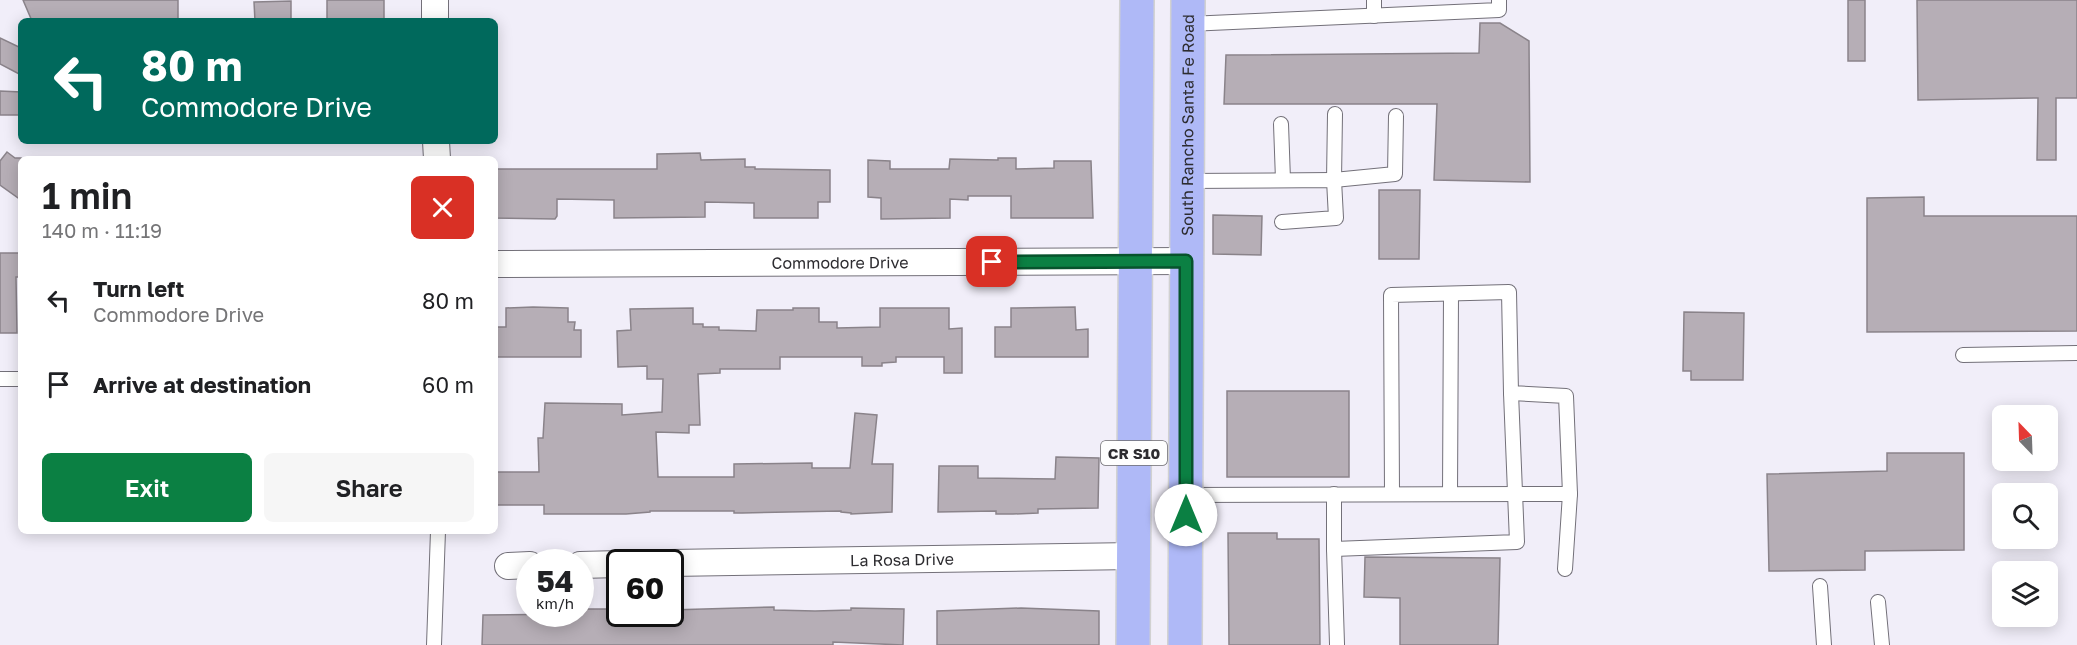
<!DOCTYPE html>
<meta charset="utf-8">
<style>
body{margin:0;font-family:"Golos Text",sans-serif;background:#f6f6f6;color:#202124;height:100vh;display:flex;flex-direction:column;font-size:22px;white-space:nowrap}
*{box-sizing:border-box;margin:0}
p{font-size:20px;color:#757577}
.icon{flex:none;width:33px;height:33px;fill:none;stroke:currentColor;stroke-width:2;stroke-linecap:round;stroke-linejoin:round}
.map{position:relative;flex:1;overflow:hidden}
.details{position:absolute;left:18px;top:156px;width:480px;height:378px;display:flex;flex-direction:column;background:#fff;border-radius:9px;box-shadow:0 3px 15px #0003}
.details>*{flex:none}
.guide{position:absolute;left:18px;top:18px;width:480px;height:126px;border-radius:9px;box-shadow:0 3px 15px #0003;background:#00695c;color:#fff;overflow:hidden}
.needle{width:39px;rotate:337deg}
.tools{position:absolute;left:1992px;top:405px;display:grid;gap:12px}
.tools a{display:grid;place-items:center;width:66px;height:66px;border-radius:9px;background:#fff;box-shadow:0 3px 15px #0003;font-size:30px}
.speed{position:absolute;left:516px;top:549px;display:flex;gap:12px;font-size:30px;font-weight:700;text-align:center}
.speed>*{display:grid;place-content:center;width:78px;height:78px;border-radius:50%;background:#fff;box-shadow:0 3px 15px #0003;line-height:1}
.speed small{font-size:15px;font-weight:400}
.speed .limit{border:3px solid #111;border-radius:9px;background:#fff;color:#111}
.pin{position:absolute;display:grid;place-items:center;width:51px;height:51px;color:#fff;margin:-26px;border-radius:12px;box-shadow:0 3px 9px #0006}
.me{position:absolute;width:66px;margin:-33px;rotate:0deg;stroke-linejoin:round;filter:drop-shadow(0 0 4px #0008)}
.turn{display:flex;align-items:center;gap:21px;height:126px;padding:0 24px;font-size:27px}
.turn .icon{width:78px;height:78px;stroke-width:2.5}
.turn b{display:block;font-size:42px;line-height:51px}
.round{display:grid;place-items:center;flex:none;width:63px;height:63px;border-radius:9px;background:#f6f6f6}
.head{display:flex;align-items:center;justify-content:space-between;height:102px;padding:0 24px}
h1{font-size:36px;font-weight:600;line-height:45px}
.action{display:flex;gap:12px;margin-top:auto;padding:12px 24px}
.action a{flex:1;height:69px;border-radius:9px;background:#0b8043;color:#fff;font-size:24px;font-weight:600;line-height:69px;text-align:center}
.action a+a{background:#f6f6f6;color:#202124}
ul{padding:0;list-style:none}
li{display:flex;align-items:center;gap:18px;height:84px;padding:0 24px}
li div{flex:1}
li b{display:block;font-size:22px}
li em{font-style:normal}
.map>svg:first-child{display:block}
.building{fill:#b6aeb6;stroke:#8a838a;stroke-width:1.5}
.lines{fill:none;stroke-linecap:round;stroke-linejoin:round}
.lane-casing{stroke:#737079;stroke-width:16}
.street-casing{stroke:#737079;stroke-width:28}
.primary-casing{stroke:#d1d1d1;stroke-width:36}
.lane{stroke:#fff;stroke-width:14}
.street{stroke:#fff;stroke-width:26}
.primary{stroke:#afb9f7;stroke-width:33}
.route-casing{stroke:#07532c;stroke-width:15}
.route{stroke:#0b8043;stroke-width:10}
.labels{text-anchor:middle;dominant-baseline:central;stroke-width:6;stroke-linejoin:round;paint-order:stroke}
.shield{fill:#fefefe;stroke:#6c6b6e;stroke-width:1.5}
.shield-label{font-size:15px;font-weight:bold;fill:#2d2c30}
.street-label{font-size:16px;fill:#2d2c30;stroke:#fefefe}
</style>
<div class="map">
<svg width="2077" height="645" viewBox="0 0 2077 645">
<rect width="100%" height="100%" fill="#f1eef9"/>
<g class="building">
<polygon points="23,0 178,0 178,21 32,21"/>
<rect x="327" y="0" width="57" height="20"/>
<rect x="1848" y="0" width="17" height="61"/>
<polygon points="1917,0 2077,0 2077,98 2056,98 2056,160 2037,160 2038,98 1918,100"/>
<polygon points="291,1 291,21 255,21 254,2"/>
<polygon points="1480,23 1500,23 1529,41 1530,182 1434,180 1437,104 1224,104 1226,55 1479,53"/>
<polygon points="0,38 21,48 21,75 0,64"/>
<polygon points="0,91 21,92 21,115 0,115"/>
<polygon points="7,152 15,158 21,158 21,200 0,185 0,161"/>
<polygon points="700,153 701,160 745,159 745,167 755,167 755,169 830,170 830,202 818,202 818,218 754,218 754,203 705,202 705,217 614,218 614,200 557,199 557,216 555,219 495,218 495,169 657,169 657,154"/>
<polygon points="998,158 1016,158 1016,169 1054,168 1054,161 1091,161 1093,218 1011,218 1011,196 968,196 968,200 950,199 950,218 881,219 881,198 868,197 868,160 890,161 890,169 949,169 950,159 998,160"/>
<polygon points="1379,190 1420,190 1419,259 1379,259"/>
<polygon points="1924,197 1924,216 2077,216 2077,331 1867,332 1867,198"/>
<polygon points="1213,215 1262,216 1261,255 1213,254"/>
<polygon points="0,253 21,253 21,277 16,277 17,333 0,333"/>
<polygon points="533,307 568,308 568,322 575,322 574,330 581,330 581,357 495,357 495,327 506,327 506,308"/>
<polygon points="1075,307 1076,330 1088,329 1088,357 995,357 995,327 1011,327 1011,308"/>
<polygon points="693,308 693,324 703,324 703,327 719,327 719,330 756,331 757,310 793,310 793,308 819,308 819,322 837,322 837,328 880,327 880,308 949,308 949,329 962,328 962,373 944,373 944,357 896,357 896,362 882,363 882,366 862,366 862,357 780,357 780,369 720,369 720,373 698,374 700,425 689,425 689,433 656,432 658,477 734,477 734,464 812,463 812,468 850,468 855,413 877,415 872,464 893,464 892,512 851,514 851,513 841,512 841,511 742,513 734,513 734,511 650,511 650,512 626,514 544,514 544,505 495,505 495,472 539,472 538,438 543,438 545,403 622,404 622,415 662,412 663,379 647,379 647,366 618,367 617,331 631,330 630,309"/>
<polygon points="1684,312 1744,313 1743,380 1691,380 1691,371 1683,371"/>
<rect x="1227" y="391" width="122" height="86"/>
<polygon points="1887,453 1964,453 1964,550 1865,551 1865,570 1769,571 1767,474 1887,471"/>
<polygon points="1056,457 1099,458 1098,508 1038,509 1038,513 1013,514 996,514 996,511 938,512 939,466 978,466 978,478 1055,479"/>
<polygon points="1228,533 1277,533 1277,539 1319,539 1320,645 1229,645"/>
<polygon points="1365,557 1500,558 1498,645 1400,645 1400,598 1364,597"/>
<polygon points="774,607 774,610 815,611 851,610 851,608 904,609 903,645 833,642 833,645 482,645 483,615 580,614 580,609 620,609 620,614 670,614 670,610"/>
<polygon points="1021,608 1099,611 1099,645 937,645 937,611"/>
</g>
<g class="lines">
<g class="lane-casing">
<g id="lane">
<polyline points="1374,0 1374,16"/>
<polyline points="1188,24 1499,10 1499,0"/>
<polyline points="1335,114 1334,180 1395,174 1396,116"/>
<polyline points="1281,124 1283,180"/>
<polyline points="1187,181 1334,180 1336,218 1282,222"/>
<polyline points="1963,355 2077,353"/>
<polyline points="0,379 21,379"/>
<polyline points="1334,494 1334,549 1517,542 1511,393"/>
<polyline points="1450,494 1451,294"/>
<polyline points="1186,495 1570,494 1566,396 1511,393 1509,292 1391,295 1392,494"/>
<polyline points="1334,549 1337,644"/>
<polyline points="1565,569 1570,494"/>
<polyline points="1820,586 1824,645"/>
<polyline points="1878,602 1882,645"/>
<polyline points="434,645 438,531"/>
</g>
</g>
<g class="street-casing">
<g id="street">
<polyline points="435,0 435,21"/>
<polyline points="436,141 437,159"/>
<path id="s1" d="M495,264L1186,261"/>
<path id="s2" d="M670,563L1134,556"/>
<polyline points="580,565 620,564"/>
<polyline points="508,566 530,565"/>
</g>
</g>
<g class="primary-casing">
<g id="primary">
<polyline points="1133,645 1137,0"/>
<path id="s3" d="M1185,645L1188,0"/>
</g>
</g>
<use href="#lane" class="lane"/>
<use href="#street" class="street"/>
<use href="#primary" class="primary"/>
</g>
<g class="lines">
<g class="route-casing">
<polyline id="route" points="992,262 1186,261 1186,515"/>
</g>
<use href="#route" class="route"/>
</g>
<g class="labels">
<rect class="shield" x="1101" y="441" width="66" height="24" rx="4.5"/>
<g class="shield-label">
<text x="1134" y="453">CR S10</text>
</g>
<g class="street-label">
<text stroke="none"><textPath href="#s3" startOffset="520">South Rancho Santa Fe Road</textPath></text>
<text stroke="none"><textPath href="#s1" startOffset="345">Commodore Drive</textPath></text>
<text stroke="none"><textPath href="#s2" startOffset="232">La Rosa Drive</textPath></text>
</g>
</g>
</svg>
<div class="tools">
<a><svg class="needle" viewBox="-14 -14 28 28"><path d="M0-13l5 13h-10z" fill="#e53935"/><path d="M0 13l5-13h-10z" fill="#757577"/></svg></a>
<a><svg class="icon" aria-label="search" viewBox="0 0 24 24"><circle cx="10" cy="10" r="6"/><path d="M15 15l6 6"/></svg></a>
<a><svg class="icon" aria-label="layers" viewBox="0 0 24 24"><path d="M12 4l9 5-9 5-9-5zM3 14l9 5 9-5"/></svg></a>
</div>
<div class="speed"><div>54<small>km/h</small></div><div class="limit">60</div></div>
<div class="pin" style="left:992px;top:262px;background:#d93025"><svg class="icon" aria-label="arrive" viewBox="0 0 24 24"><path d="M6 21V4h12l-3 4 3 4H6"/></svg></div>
<svg class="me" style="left:1186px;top:515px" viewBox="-20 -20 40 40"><circle r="19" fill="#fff"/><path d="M0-13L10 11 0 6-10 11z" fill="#0b8043"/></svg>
<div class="guide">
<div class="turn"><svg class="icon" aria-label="left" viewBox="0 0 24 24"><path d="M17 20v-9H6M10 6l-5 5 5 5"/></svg><div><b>80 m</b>Commodore Drive</div></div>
</div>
<section class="details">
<div class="head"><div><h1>1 min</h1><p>140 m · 11:19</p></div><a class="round" style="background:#d93025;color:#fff"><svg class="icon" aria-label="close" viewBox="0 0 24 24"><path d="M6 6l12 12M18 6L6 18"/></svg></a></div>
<ul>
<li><svg class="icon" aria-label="left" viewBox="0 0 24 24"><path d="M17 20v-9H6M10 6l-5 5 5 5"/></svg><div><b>Turn left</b><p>Commodore Drive</p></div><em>80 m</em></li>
<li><svg class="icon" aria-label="arrive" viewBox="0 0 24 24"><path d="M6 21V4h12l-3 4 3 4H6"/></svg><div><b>Arrive at destination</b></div><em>60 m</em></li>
</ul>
<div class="action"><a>Exit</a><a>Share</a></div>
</section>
</div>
